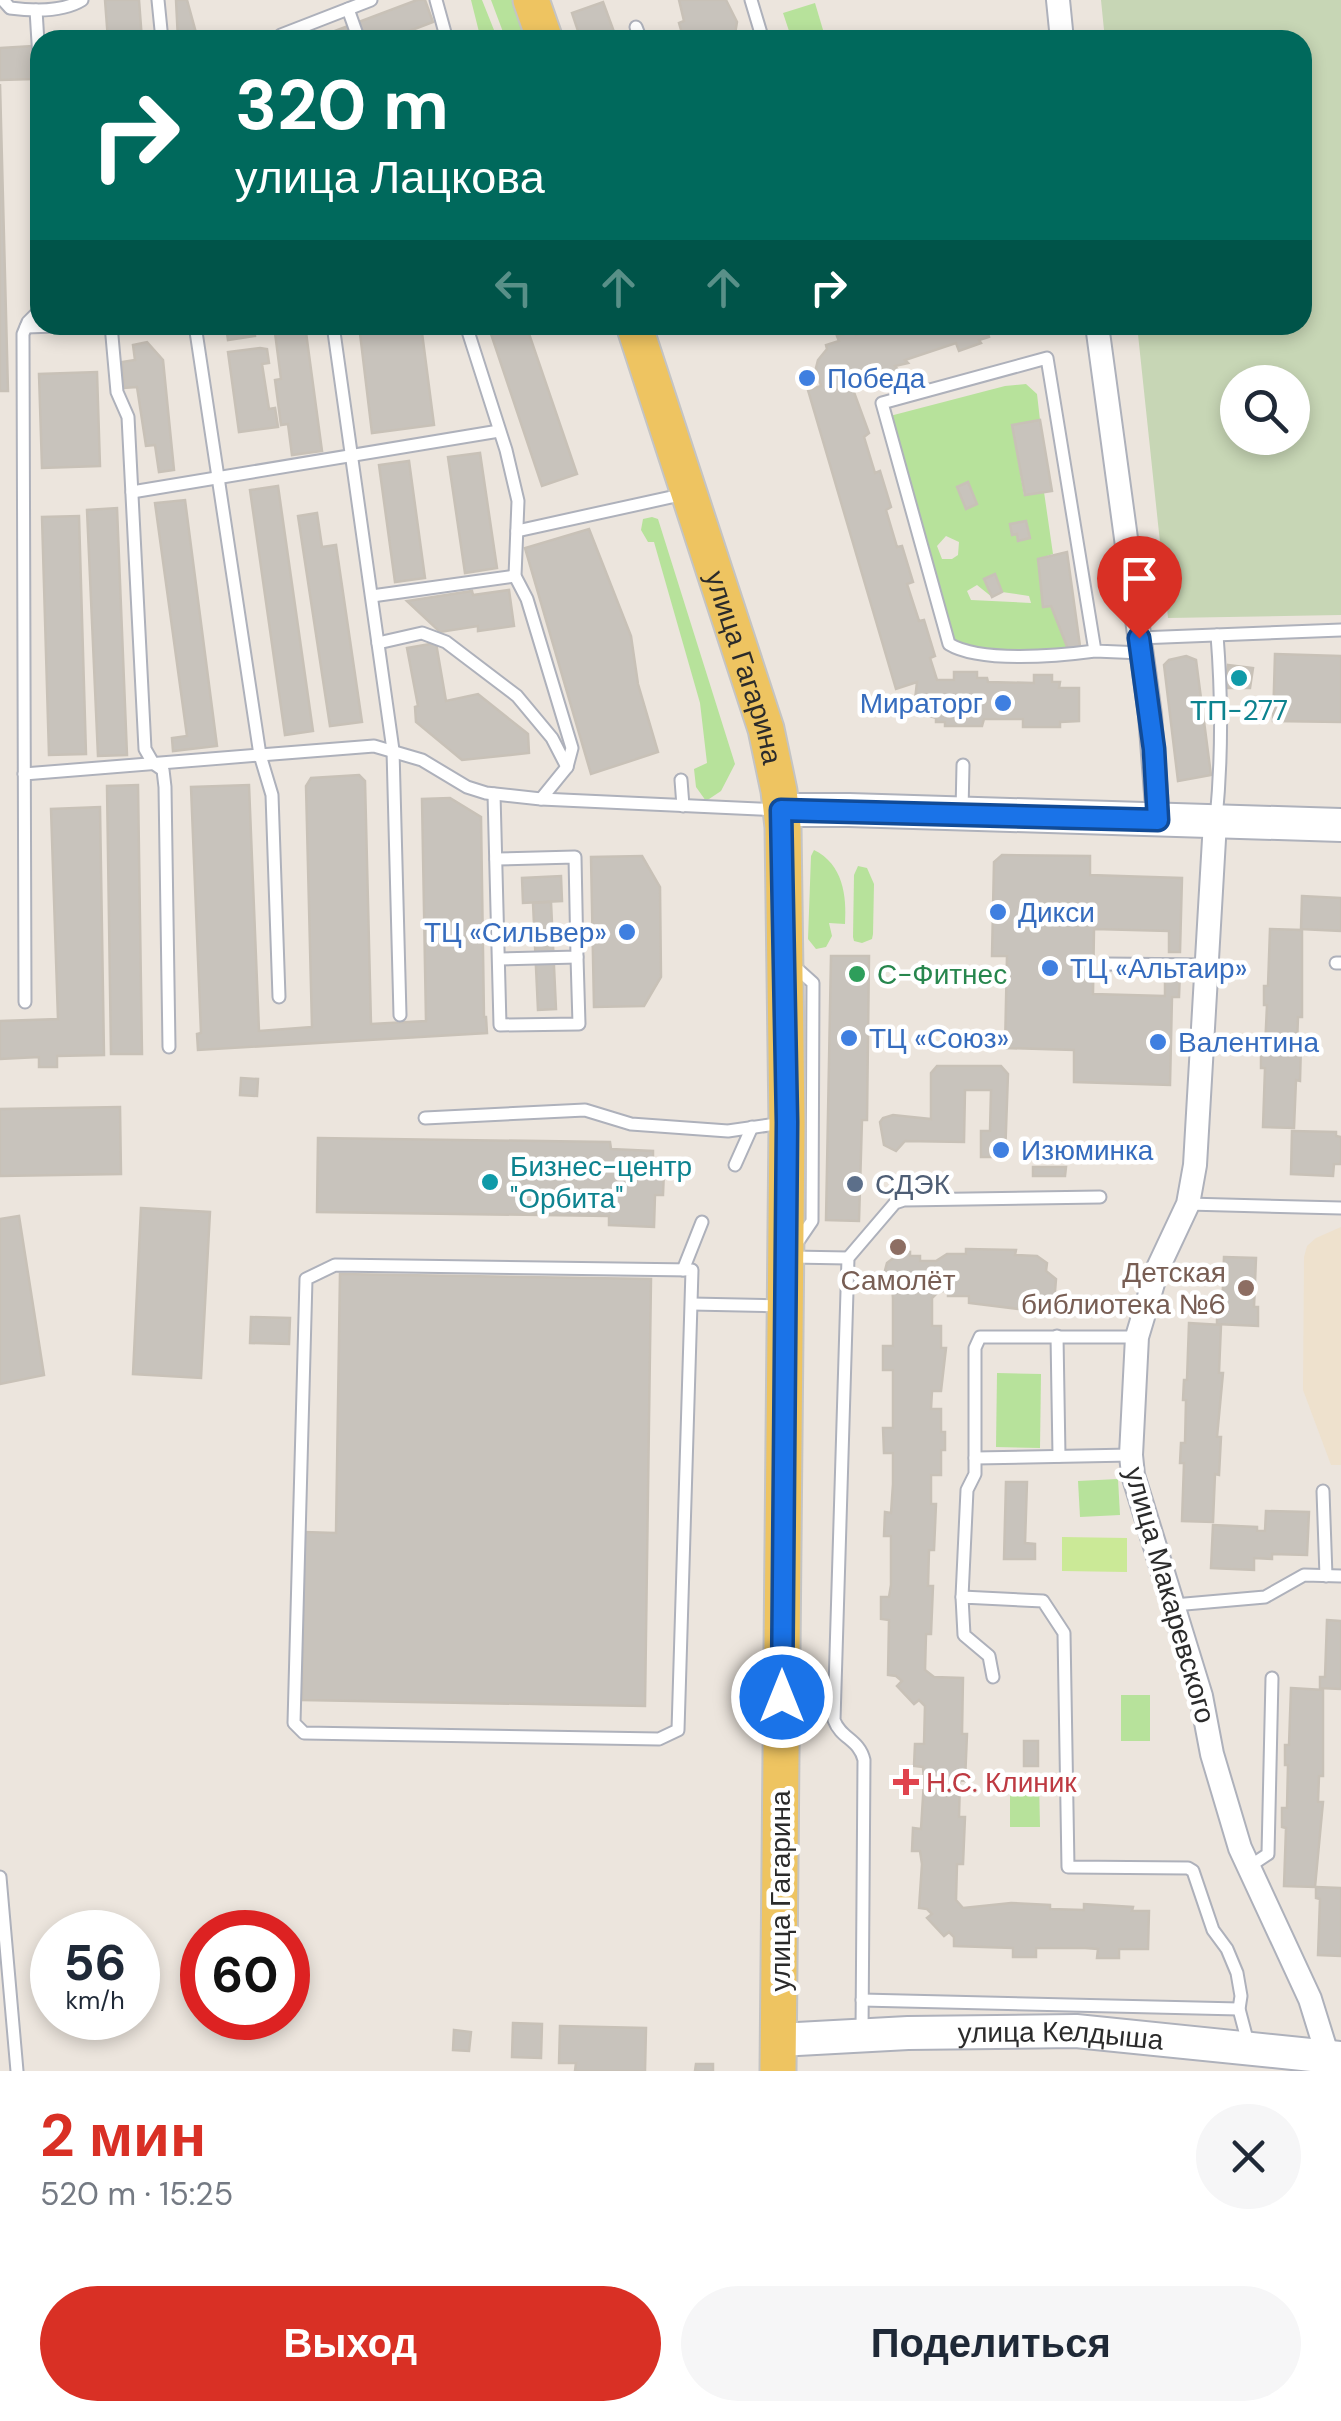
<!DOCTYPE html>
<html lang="ru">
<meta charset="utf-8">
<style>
body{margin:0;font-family:"DM Sans",sans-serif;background:#f6f6f7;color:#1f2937;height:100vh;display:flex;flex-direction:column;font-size:38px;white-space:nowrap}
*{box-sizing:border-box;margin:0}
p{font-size:32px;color:#747a83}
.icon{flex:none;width:55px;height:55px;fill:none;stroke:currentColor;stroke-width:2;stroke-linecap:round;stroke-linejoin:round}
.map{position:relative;height:2071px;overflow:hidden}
.side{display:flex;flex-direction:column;background:#fff;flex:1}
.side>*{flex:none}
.top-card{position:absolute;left:30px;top:30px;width:1282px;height:305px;border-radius:30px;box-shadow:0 5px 15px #0003;background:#00695c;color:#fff;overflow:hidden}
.buttons{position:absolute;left:1220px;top:365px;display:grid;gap:20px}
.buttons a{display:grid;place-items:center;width:90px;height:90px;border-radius:50%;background:#fff;box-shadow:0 5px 15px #0003;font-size:50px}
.speed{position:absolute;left:30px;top:1910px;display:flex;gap:20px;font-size:50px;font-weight:700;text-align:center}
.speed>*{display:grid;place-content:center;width:130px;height:130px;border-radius:50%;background:#fff;box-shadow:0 5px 15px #0003;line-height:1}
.speed small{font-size:25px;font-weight:400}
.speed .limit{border:15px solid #d22;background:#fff;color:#111}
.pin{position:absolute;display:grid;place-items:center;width:85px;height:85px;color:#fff;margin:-102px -42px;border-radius:50% 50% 50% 0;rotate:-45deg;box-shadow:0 0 10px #0007}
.pin .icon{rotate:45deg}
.me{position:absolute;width:110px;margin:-55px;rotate:0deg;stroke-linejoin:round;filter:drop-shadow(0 0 8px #0008)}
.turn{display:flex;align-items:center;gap:35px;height:210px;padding:0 40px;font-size:45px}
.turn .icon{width:130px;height:130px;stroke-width:2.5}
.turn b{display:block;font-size:70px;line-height:85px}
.lanes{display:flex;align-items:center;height:95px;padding:0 40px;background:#0003;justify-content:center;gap:50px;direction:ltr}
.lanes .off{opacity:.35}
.round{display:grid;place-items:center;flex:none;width:105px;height:105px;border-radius:52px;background:#f6f6f7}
.summary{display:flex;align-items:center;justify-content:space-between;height:170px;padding:0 40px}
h1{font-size:60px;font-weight:700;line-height:75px;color:#d93025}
.primary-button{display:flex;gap:20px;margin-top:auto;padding:20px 40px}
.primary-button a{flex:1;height:115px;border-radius:60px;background:#d93025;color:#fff;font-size:40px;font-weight:700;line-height:115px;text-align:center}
.primary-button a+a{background:#f6f6f7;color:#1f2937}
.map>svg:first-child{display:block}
.education{fill:#eee1cd}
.green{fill:#b7e29b;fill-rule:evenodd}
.cemetery{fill:#c7d6b5;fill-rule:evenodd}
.pitch{fill:#cbe997}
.building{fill:#c8c3bc;stroke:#c8c1b7;stroke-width:2.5}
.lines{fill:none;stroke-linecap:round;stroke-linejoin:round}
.lane-casing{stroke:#aeb1bb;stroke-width:15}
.street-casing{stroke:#aeb1bb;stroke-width:26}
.secondary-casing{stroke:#aeb1bb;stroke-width:36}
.primary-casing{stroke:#c4c4c4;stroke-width:39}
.lane{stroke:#fff;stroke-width:11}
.street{stroke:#fff;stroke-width:22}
.secondary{stroke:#fff;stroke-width:32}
.primary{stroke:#eec461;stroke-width:35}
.route-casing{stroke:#114b97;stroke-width:25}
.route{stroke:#1a73e8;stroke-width:18}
.shop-dot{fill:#3f7fe0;stroke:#fff;stroke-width:4}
.culture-dot{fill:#0f9aa8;stroke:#fff;stroke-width:4}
.leisure-dot{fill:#2e9e5b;stroke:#fff;stroke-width:4}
.service-dot{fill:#5c6f8a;stroke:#fff;stroke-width:4}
.education-dot{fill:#8d6e63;stroke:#fff;stroke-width:4}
.health-dot{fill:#e0444e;stroke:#fff;stroke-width:4}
.labels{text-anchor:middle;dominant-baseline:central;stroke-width:9;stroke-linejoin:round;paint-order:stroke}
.shop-label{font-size:28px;fill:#366cbe;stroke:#fff;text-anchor:start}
.street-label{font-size:28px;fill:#2b2b2b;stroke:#fff}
.culture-label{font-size:28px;fill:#0d838f;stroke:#fff}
.leisure-label{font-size:28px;fill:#27864d;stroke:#fff;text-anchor:start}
.service-label{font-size:28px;fill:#4e5e75;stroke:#fff;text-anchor:start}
.education-label{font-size:28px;fill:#785e54;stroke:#fff;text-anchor:end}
.health-label{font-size:28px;fill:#be3a42;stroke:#fff;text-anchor:start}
</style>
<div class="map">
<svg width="1341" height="2071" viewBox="0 0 1341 2071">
<rect width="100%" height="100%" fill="#ece5dd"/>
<polygon class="education" points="1341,1227 1341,1465 1331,1465 1303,1390 1304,1257 1307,1246 1316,1238"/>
<g class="green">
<polygon points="471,0 482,0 498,40 481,40"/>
<polygon points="491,0 512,0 526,40 506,40"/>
<polygon points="815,3 826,40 792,40 783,13"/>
<path d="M1026,384L1037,394L1040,420L1012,426L1024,495L1044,492L1053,554L1038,559L1043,606H1051L1068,649L1062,647L1065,655L979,654L949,644L886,417L1005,386ZM946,536L959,542L958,555L952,559H942L937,546ZM994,575L1002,592L1029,596L1031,603L971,600L967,591L977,585L992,597Z"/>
<polygon points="652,517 658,519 735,764 721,791 706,801 696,787 694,769 707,763 700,703 654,542 648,542 641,530 643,519"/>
<path d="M814,850C843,864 847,896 845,924L829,923L832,936L826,947L816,949L808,939L811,856Z"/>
<polygon points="858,866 867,868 874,884 873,934 872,939 862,943 854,941 853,937 854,875"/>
<polygon points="997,1373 1041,1374 1040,1448 996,1447"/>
<polygon points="1118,1479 1120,1515 1080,1517 1078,1481"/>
<rect x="1121" y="1695" width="29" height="46"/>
<polygon points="1010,1781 1039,1781 1040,1827 1010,1827"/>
</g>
<path class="cemetery" d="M1101,0H1341V615L1168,618L1137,325H1302V40H1105ZM1238,382H1292V438H1238Z"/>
<polygon class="pitch" points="1062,1537 1127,1538 1127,1572 1062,1571"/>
<g class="building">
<polygon points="105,0 139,0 142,40 108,40"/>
<polygon points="176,0 187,0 198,40 178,40"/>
<polygon points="417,0 425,0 433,22 386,40 311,40"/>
<polygon points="679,0 726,0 737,22 734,40 684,40 679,23 684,21"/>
<polygon points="603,2 617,40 581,40 572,13"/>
<polygon points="32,46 33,79 0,80 0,48"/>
<polygon points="0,84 8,391 0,391"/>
<polygon points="226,325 254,325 255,336 228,340"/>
<polygon points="274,325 305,325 322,451 292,455 288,424 281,425 275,380 281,379"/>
<polygon points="359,325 421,325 434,425 372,433"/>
<polygon points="488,325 526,325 577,474 542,486"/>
<polygon points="866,325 1015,325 988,333 989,337 979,340 981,343 959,351 956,343 905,360 908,363 895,366 899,371 874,378 871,369 848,376 869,433 864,437 875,473 880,471 891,507 886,510 897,547 902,546 913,582 907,584 919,621 924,620 935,656 930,658 937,680 954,680 954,672 977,672 977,678 987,678 988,682 1034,683 1034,675 1052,675 1052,682 1060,682 1059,688 1079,688 1079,721 1060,722 1060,727 1023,727 1023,719 984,719 982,726 945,726 945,722 936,722 936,718 924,714 915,700 917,682 896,689 808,390 821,386 816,368 818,360 827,349 826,345 839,341 837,336 855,331 856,335 868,331"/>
<polygon points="147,342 163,360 174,470 159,472 155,445 146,446 137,387 124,388 122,362 135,360 133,345"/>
<polygon points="260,348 267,349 269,363 262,364 269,409 275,408 278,427 239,432 228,352"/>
<polygon points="97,372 100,466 42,468 39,374"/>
<polygon points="1040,420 1052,491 1025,495 1012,425"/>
<polygon points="480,453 497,568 465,573 448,457"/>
<polygon points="409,461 425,578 395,582 379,465"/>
<polygon points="968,482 977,504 966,509 957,487"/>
<polygon points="278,486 313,731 285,735 250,490"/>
<polygon points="185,500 217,746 173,751 172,738 187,736 155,503"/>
<polygon points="117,508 127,755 98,756 87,510"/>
<polygon points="317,513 322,547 336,545 362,722 330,726 298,516"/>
<polygon points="79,516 86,754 49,755 42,517"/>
<polygon points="1026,521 1030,538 1018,541 1017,534 1012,535 1010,524"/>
<polygon points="589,529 631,636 638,684 658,752 591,774 525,548"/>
<polygon points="1067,552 1080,646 1068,649 1051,606 1043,607 1038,559"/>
<polygon points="995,574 1002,592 992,597 984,579"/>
<polygon points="509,590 514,626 478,631 478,626 440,632 407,601 472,591 473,595"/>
<polygon points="436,643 446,701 478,694 528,734 529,753 462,760 416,722 415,707 418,706 407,648"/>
<polygon points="1275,654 1341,656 1341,722 1273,721"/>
<polygon points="1186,656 1196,660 1211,775 1178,781 1164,665 1169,660"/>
<polygon points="1228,665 1253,668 1250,688 1225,688"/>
<polygon points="359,775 365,781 371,1024 426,1021 422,799 450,798 481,817 484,1017 486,1017 487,1033 198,1050 197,1034 201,1033 191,787 249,785 259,1031 312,1027 306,786 311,778"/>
<polygon points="138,785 142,1054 111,1054 107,786"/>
<polygon points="100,807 104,1055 57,1056 57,1067 39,1067 39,1057 0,1059 0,1021 58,1019 51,809"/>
<polygon points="1002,855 1090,856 1090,875 1182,878 1180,952 1169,952 1169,931 1094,929 1093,994 1165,996 1165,972 1180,972 1179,997 1172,997 1170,1085 1074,1082 1074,1050 1005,1048 1007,956 992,956 994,862"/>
<polygon points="642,856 660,887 661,977 644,1006 594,1007 591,857"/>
<polygon points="561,876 562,901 523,903 522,878"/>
<polygon points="1302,896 1341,898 1341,931 1301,929"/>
<polygon points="551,902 556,1009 538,1010 533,903"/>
<polygon points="1270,929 1302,930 1302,1017 1298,1017 1297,1043 1301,1043 1300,1081 1296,1080 1294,1128 1263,1127 1265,1068 1261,1068 1261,1049 1265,1049 1267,1005 1264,1005 1264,986 1268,986"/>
<polygon points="831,956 869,956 867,1120 862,1120 859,1221 826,1220"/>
<polygon points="937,1066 1001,1066 1008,1074 1005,1157 981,1157 981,1131 990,1131 991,1090 965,1090 964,1142 905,1141 896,1151 884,1145 880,1122 883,1118 893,1115 931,1119 931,1073"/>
<polygon points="241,1078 258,1079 257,1096 240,1095"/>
<polygon points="120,1107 121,1174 0,1176 0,1109"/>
<polygon points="1292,1131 1336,1132 1336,1136 1341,1137 1341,1164 1334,1164 1333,1176 1291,1174"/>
<polygon points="318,1138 610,1142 611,1149 653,1151 653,1170 664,1170 663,1195 655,1195 654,1227 609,1225 609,1216 317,1212"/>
<polygon points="1033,1167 1066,1167 1065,1176 1033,1176"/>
<polygon points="141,1208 210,1212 201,1378 133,1374"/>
<polygon points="19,1216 44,1375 0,1384 0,1219"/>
<polygon points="966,1249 1016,1250 1015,1255 1037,1256 1047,1263 1046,1271 1056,1279 1054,1304 1044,1312 969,1303 969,1296 948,1296 948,1291 939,1291 932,1298 932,1326 941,1326 941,1348 946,1348 941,1391 932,1391 931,1409 941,1409 941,1432 945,1432 945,1450 941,1450 941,1475 931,1475 931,1504 936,1504 934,1550 929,1550 928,1586 933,1586 931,1634 926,1634 925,1670 934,1677 963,1678 962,1734 967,1734 965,1781 960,1780 959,1817 965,1817 963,1864 957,1864 956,1900 963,1908 1011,1903 1050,1905 1050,1909 1084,1910 1084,1904 1133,1907 1132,1911 1149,1911 1148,1949 1119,1949 1119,1958 1097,1958 1098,1949 1085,1948 1036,1948 1036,1957 1013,1957 1013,1948 954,1946 954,1937 949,1932 944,1936 927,1918 932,1914 927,1909 919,1908 922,1864 920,1851 912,1851 913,1828 921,1829 924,1781 923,1767 914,1766 915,1744 924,1744 925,1706 919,1700 914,1704 897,1686 902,1681 896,1676 888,1675 889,1620 881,1619 881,1597 889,1597 891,1585 891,1536 884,1536 885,1512 891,1513 893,1484 893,1453 884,1453 883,1428 893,1428 893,1370 883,1370 883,1346 893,1346 893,1299 892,1284 883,1285 883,1278 887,1263 899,1254 910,1252 910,1256 920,1256 920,1261 936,1261 947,1254 966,1254"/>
<polygon points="1224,1257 1256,1258 1254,1307 1258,1307 1258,1326 1217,1324 1217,1313 1222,1313"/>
<polygon points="340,1274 651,1279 645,1706 302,1700 305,1532 336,1533"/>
<polygon points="251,1317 290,1318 289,1344 250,1343"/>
<polygon points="1189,1323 1221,1325 1219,1373 1223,1373 1217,1437 1221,1437 1219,1475 1215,1474 1213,1522 1182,1521 1184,1463 1180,1463 1181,1443 1185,1443 1186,1400 1183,1400 1184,1380 1187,1380"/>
<polygon points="1006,1482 1027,1482 1025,1543 1035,1544 1035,1559 1004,1559"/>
<polygon points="1266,1511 1309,1512 1307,1555 1272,1554 1272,1559 1254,1558 1254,1570 1211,1568 1213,1525 1257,1527 1257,1531 1265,1531"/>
<polygon points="1327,1620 1341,1621 1341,1689 1320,1688 1320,1677 1325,1677"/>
<polygon points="1291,1688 1323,1690 1323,1776 1319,1776 1318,1802 1323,1802 1315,1887 1284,1886 1286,1828 1282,1827 1282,1808 1287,1808 1288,1765 1285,1765 1285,1745 1289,1745"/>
<rect x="1024" y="1741" width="14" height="25"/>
<polygon points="1316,1887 1341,1888 1341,1956 1318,1955 1320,1899 1316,1898"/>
<polygon points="513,2023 542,2024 541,2058 512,2057"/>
<polygon points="560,2026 646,2028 645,2071 575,2071 576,2063 559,2063"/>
<polygon points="454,2030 471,2032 469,2051 453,2050"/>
<polygon points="696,2064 713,2064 713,2071 695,2071"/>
</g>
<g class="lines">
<g class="lane-casing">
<g id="lane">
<path d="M3,0L10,8C33,11 63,12 82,0"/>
<polyline points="158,0 162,40"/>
<polyline points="436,0 447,40"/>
<polyline points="751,0 763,40"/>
<polyline points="348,9 359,40"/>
<polyline points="36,10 40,75"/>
<polyline points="636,27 641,40"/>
<polyline points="275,40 281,35 371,0"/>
<polyline points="111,325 117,392 128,417 145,749 153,763 163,770 165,787 169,1047"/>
<polyline points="195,325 260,755 374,746 422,760 467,787 486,793 541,799 779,810"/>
<polyline points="333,325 393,750 400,1015"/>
<polyline points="466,325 506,450 518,501 515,576 527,599 572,748 567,767 541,799"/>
<polyline points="26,327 86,325"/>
<polyline points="132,492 499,431"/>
<polyline points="517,531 685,494"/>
<polyline points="372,596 515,576"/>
<polyline points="1139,638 1341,630"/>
<polyline points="378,643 422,633 446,642 517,696 552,738 567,767"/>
<path d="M1095,651C1058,656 980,663 949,644L882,403L1047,358L1095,651L1142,653"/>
<polyline points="24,774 260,755 272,795 279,997"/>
<polyline points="681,780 683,806"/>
<polyline points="494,794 500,1025 579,1024 577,957"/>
<polyline points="962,811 963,765"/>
<path d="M1216,820C1222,758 1222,698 1217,635"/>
<polyline points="496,859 575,857 577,957 499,959"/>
<polyline points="1336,963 1341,963"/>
<polyline points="1107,964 1207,965"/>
<polyline points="793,965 813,983 812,1221 797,1243"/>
<polyline points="25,1002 23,334 28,322 40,310"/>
<polyline points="425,1118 585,1110 631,1124 728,1131 783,1123"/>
<polyline points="735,1165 752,1127"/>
<polyline points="1188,1204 1341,1208"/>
<polyline points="792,1257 848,1258"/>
<polygon points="335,1265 692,1270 678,1730 659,1739 304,1733 294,1723 306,1279"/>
<polyline points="683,1270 702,1222"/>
<polyline points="692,1304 783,1306"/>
<polyline points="1057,1336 1059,1456"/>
<polyline points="975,1458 1131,1455"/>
<polyline points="1323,1491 1326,1576"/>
<polyline points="962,1597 967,1490 975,1474 975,1348 980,1337 1137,1337"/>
<polyline points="1174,1605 1265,1597 1304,1575 1341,1576"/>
<polyline points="993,1677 989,1656 964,1635 962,1597 1043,1601 1064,1633 1068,1867 1188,1868 1193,1871 1213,1930 1227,1949 1237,1973 1241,1996 1239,2009 1248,2043"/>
<polyline points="1247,1868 1268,1854 1272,1678"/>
<polyline points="0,1877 17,2071"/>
<polyline points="862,2000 1239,2009"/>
<path d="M862,2032L864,1760C859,1739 841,1739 834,1720L848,1258L895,1203L904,1200L1100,1197"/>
</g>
</g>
<g class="street-casing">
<g id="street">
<polyline points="1058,0 1062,40"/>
<polyline points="1097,325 1150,715 1158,820"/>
<polyline points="1215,822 1195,1165 1188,1204 1157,1270 1137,1337 1131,1455 1133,1475 1201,1696 1212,1754 1240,1848 1310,1999 1328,2057"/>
</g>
</g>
<g class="secondary-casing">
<g id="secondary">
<polyline points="781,810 849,810 1341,825"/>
<path id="s1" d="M779,2040L908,2033L1076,2031L1341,2058"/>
</g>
</g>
<g class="primary-casing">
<g id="primary">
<polyline points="531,0 545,40"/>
<path id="s2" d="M634,325L766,729L779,791L783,827L787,1123L778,2071"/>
</g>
</g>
<use href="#lane" class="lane"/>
<use href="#street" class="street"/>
<use href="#secondary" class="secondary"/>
<use href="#primary" class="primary"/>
</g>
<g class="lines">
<g class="route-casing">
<polyline id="route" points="782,1697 787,1122 781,810 1158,820 1154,749 1139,638"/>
</g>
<use href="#route" class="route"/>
</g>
<g class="shop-dot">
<circle cx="807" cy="378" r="10"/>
<circle cx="1003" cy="703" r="10"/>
<circle cx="998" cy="912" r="10"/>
<circle cx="627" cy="932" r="10"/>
<circle cx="1050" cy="968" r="10"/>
<circle cx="849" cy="1038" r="10"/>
<circle cx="1158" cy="1042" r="10"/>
<circle cx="1001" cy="1150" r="10"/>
</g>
<g class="culture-dot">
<circle cx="1239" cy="678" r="10"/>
<circle cx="490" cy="1182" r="10"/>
</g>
<circle class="leisure-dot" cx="857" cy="974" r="10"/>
<circle class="service-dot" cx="855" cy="1184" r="10"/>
<g class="education-dot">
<circle cx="898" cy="1247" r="10"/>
<circle cx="1246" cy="1288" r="10"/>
</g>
<path class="health-dot" d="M901 1767h10v10h10v10h-10v10h-10v-10h-10v-10h10z"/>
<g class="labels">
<g class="shop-label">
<text x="827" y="378">Победа</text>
<text x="983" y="703" text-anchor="end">Мираторг</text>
<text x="1018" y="912">Дикси</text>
<text x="607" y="932" text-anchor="end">ТЦ «Сильвер»</text>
<text x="1070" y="968">ТЦ «Альтаир»</text>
<text x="869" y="1038">ТЦ «Союз»</text>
<text x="1178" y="1042">Валентина</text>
<text x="1021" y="1150">Изюминка</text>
</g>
<g class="street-label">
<text stroke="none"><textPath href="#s2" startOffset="360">улица Гагарина</textPath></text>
<text transform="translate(1170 1595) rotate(74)">улица Макаревского</text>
<text transform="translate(780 1891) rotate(-90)">улица Гагарина</text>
<text stroke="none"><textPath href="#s1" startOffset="282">улица Келдыша</textPath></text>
</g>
<g class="culture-label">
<text x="1239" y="710">ТП-277</text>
<text x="510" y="1166" text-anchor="start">Бизнес-центр<tspan x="510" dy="32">"Орбита"</tspan></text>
</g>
<g class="leisure-label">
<text x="877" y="974">С-Фитнес</text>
</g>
<g class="service-label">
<text x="875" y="1184">СДЭК</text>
</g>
<g class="education-label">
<text x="1226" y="1272">Детская<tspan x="1226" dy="32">библиотека №6</tspan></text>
<text x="898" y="1280" text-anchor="middle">Самолёт</text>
</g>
<g class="health-label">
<text x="926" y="1782">Н.С. Клиник</text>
</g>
</g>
</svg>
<div class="buttons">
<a><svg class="icon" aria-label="search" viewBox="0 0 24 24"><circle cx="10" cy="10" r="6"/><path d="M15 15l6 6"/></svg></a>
</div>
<div class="speed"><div>56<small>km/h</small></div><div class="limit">60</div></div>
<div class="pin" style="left:1139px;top:638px;background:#d93025"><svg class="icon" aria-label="arrive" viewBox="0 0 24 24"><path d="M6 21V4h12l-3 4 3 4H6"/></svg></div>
<svg class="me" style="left:782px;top:1697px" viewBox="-20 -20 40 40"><circle r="17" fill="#1a73e8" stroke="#fff" stroke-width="3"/><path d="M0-11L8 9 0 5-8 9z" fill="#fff"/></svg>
<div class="top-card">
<div class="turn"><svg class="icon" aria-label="right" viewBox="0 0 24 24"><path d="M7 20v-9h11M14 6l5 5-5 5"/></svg><div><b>320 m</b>улица Лацкова</div></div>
<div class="lanes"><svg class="icon off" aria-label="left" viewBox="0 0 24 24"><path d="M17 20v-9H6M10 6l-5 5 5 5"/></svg><svg class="icon off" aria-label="ahead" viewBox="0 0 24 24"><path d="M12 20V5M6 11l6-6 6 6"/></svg><svg class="icon off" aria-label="ahead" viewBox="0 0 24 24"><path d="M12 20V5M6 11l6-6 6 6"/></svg><svg class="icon" aria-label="right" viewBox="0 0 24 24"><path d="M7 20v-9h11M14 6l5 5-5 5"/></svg></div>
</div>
</div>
<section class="side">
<div class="summary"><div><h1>2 мин</h1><p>520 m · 15:25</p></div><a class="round"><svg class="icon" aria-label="close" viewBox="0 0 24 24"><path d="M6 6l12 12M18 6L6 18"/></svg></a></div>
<div class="primary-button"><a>Выход</a><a>Поделиться</a></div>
</section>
